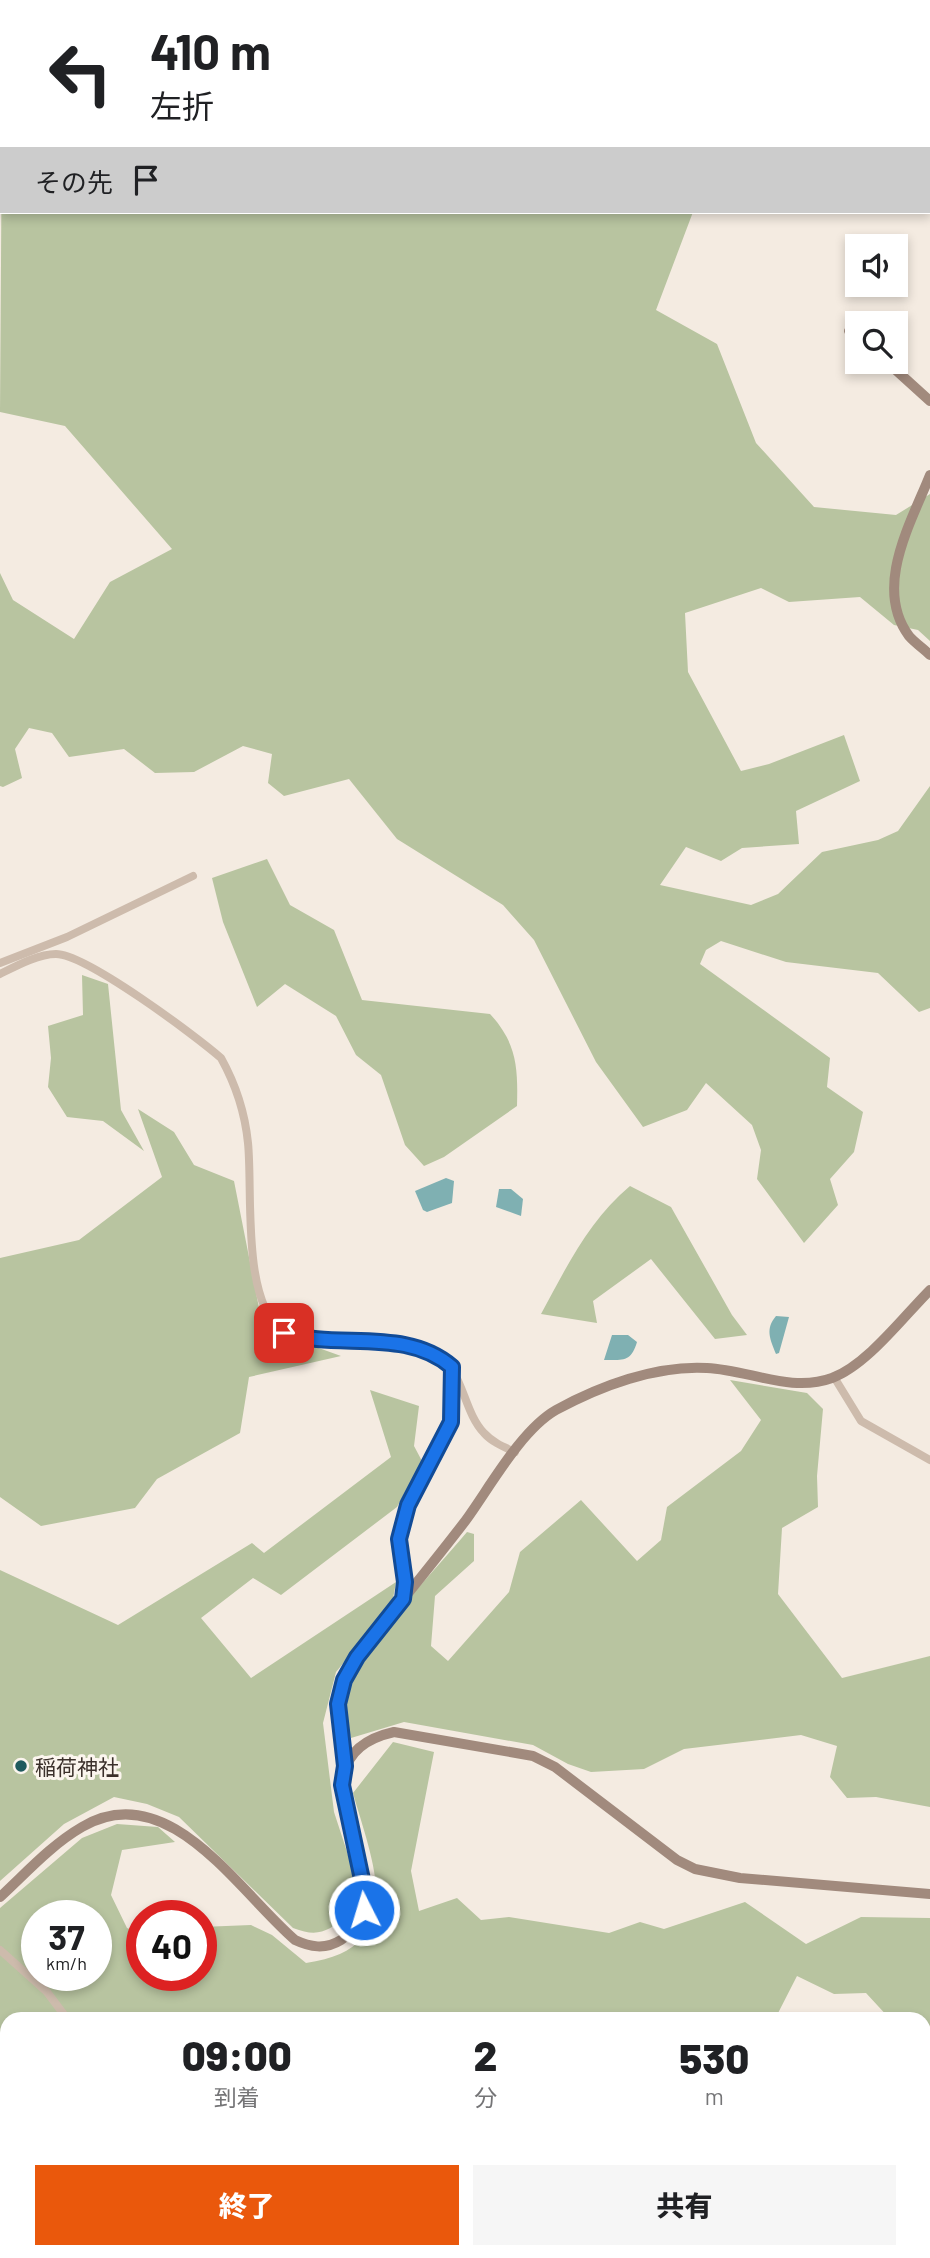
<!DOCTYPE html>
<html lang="ja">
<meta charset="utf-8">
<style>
body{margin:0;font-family:Barlow,"Noto Sans JP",sans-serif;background:#f6f6f6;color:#202124;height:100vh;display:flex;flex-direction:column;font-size:26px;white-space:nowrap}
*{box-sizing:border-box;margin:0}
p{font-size:23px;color:#757577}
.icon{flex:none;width:38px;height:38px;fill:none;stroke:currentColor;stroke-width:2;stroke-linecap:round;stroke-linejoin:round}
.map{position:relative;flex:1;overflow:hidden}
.drawer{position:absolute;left:0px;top:2012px;width:931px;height:247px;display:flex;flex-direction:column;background:#fff;border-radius:21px 21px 0 0;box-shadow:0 4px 10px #0003}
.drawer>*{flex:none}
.banner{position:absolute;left:0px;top:0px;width:931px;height:214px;box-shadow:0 4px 10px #0003;background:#fff;color:#202124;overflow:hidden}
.buttons{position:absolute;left:845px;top:234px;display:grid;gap:14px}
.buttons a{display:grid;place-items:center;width:63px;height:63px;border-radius:0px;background:#fff;box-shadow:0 4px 10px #0003;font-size:35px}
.speed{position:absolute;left:21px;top:1900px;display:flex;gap:14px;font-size:35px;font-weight:700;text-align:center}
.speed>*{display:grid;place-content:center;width:91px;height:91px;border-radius:50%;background:#fff;box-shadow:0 4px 10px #0003;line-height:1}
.speed small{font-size:18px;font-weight:400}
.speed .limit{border:10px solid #d22;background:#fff;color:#111}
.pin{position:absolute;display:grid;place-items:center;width:60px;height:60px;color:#fff;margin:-30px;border-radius:14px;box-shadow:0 4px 10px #0006}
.me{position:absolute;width:77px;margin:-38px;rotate:355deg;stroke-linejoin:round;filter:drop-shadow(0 0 5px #0008)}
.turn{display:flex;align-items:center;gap:24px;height:147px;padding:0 35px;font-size:32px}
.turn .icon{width:91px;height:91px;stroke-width:2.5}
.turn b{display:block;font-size:49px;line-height:60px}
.then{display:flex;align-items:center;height:66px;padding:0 35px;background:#0003;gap:14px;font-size:26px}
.eta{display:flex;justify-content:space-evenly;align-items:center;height:119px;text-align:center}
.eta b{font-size:42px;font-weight:800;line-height:49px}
.primary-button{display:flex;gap:14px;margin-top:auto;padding:14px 35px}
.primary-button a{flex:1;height:80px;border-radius:0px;background:#ea580c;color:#fff;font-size:28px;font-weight:800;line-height:80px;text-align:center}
.primary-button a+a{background:#f6f6f6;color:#202124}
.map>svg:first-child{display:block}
.green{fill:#b8c4a0;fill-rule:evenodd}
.water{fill:#7fb0b2}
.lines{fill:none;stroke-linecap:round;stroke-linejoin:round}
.street{stroke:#cdbbac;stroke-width:8}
.secondary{stroke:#a18a7d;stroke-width:10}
.route-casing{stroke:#114b97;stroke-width:18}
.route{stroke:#1a73e8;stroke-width:12}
.poi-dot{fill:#1f5a5e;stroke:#fbf5ee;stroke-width:2.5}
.labels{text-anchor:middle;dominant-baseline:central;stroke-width:6;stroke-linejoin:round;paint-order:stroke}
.poi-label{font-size:21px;fill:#3b302b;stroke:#fbf5ee;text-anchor:start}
</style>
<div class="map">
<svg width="930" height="2258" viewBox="0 0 930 2258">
<rect width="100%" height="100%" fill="#f4ebe1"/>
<g class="green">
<polygon points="68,0 930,0 930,207 929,2"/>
<polygon points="2,113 2,212 693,212 656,310 717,344 756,443 814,507 896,515 930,494 930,641 918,630 894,625 860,597 789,602 761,588 685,613 688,672 741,771 769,764 844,735 860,781 796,811 799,844 742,848 721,861 686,847 660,885 751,905 778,894 822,852 878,840 898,831 930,786 930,1008 919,1012 878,973 786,962 721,941 706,950 700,964 830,1058 827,1087 863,1112 854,1152 830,1179 838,1205 804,1243 757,1179 761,1150 752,1125 706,1083 687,1110 643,1127 596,1062 534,940 503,905 397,839 349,779 284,796 268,783 272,754 243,746 194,772 155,773 124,749 69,757 52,733 29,728 15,749 22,778 3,787 0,786 0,573 13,600 74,639 110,582 172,549 65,426 0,412"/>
<path d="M267,859L290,905L334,930L362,1000L490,1014C517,1043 518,1068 517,1106L444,1157L424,1166L405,1145L381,1075L356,1055L336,1016L285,984L257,1007L223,922L212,878Z"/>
<polygon points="82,975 108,984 121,1110 144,1151 103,1121 67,1117 48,1087 51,1058 48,1026 83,1015"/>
<polygon points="138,1109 174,1132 194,1165 234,1181 263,1328 341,1356 249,1377 240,1433 157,1479 135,1508 41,1526 0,1497 0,1258 79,1240 162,1177"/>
<path d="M630,1186L671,1207L732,1315L747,1335L715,1339L651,1259L593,1301L597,1323L541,1314C566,1268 589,1220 630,1186Z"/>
<path d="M730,1380L807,1393L823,1409L817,1476L818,1507L782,1528L778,1594L842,1678L930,1656V1807L876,1797L847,1798L830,1777L837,1746L801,1735L684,1749L644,1769L591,1772L568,1764L533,1745L404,1722L351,1738C346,1723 344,1707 349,1691C367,1639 431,1575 467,1532L474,1534V1561L435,1596L431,1646L448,1661L509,1592L520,1552L581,1500L637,1561L661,1540L667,1507L741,1451L761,1420Z"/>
<path d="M370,1390L419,1406L414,1446L422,1461L397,1507L281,1595L253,1578L201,1618L251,1678L396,1582L392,1604L336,1672L323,1723L334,1812L350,1861L355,1891L348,1916C327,1931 319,1938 293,1928L179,1817L147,1804L114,1797L64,1824L0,1881V1570L118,1625L252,1543L264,1553L391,1457Z"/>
<path d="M393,1742L434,1752L411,1871L419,1911L457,1898L481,1920L509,1917L609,1933L640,1922L664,1929L745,1902L806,1944L861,1917L930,1918V2058L924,2052V2020L890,2019L866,1993L834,1994L797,1976L775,2019L7,2020V2048L0,2049V1908L82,1838L117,1824L158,1827L175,1842L122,1850L111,1895L127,1928L142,1934V1976H201V1927L251,1925L272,1935L306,1963C411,1948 373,1864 353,1793ZM37,1916H96V1976H37Z"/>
<polygon points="930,2068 930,2258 330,2258 332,2252 924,2252 924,2075"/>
<polygon points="131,2252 203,2252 207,2258 163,2258"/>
</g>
<g class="water">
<polygon points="446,1178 454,1181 452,1203 427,1212 423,1210 415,1191"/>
<polygon points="499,1189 511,1189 523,1199 521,1216 496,1207"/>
<path d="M776,1316L789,1317L779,1353L776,1354C770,1339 765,1329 776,1316Z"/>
<path d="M612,1335H628L637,1342C631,1362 624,1360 604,1360Z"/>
</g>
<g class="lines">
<g class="street">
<polyline points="0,963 67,937 193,876"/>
<path d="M0,974C16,966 38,954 56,954C86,954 196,1036 221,1058C236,1085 245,1113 248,1143C253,1192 241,1301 283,1332C311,1352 395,1333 434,1353C464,1368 462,1410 484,1433C492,1442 504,1447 515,1452"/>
<polyline points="834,1377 861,1421 930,1460"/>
<polyline points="403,1599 406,1582 399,1539 408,1505 451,1422 452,1373"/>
<polyline points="0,1950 47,1992 68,2020"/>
<polyline points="237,2258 239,2252"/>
</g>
<g class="secondary">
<polyline points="849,331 858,338"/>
<polyline points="887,362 930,401"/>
<path d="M930,475C911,523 873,587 909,636C915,643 924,649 930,655"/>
<path d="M346,1766C338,1720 334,1698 357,1657C393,1611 431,1566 466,1520C490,1487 521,1430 556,1410C600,1386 656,1365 707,1368C749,1370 791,1393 832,1378C867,1365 903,1317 930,1290"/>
<path d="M0,1897C26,1873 51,1845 82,1827C168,1776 238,1891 295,1940C310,1947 325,1950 341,1940C416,1891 274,1759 394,1732L533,1756L555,1767L677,1860L695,1869L740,1878L930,1894"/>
</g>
</g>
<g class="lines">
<g class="route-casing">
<path id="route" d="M284,1333C339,1350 406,1327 452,1367L451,1422L408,1505L399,1539L405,1582L403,1599L357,1657L344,1680L338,1704L345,1766L342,1785L364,1889V1910"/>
</g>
<use href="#route" class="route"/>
</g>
<circle class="poi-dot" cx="21" cy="1766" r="7"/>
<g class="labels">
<g class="poi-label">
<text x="35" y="1766">稲荷神社</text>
</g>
</g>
</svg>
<div class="buttons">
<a><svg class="icon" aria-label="sound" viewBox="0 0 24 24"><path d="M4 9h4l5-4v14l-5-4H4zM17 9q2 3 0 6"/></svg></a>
<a><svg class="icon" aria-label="search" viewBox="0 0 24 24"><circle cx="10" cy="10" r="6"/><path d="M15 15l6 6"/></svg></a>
</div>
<div class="speed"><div>37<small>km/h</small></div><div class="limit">40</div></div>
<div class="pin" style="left:284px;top:1333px;background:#d93025"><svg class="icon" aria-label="arrive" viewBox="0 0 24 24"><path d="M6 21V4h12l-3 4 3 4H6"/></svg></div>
<svg class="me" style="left:364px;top:1910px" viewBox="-20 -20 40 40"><circle r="17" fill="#1a73e8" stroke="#fff" stroke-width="3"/><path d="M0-11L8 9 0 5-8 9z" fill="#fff"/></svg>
<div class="banner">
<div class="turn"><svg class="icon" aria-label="left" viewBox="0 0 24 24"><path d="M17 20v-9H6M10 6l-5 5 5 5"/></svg><div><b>410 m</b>左折</div></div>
<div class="then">その先<svg class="icon" aria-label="arrive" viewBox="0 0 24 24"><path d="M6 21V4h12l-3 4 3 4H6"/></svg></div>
</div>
<section class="drawer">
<div class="eta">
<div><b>09:00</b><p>到着</p></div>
<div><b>2</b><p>分</p></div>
<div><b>530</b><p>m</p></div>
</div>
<div class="primary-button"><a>終了</a><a>共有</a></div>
</section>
</div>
